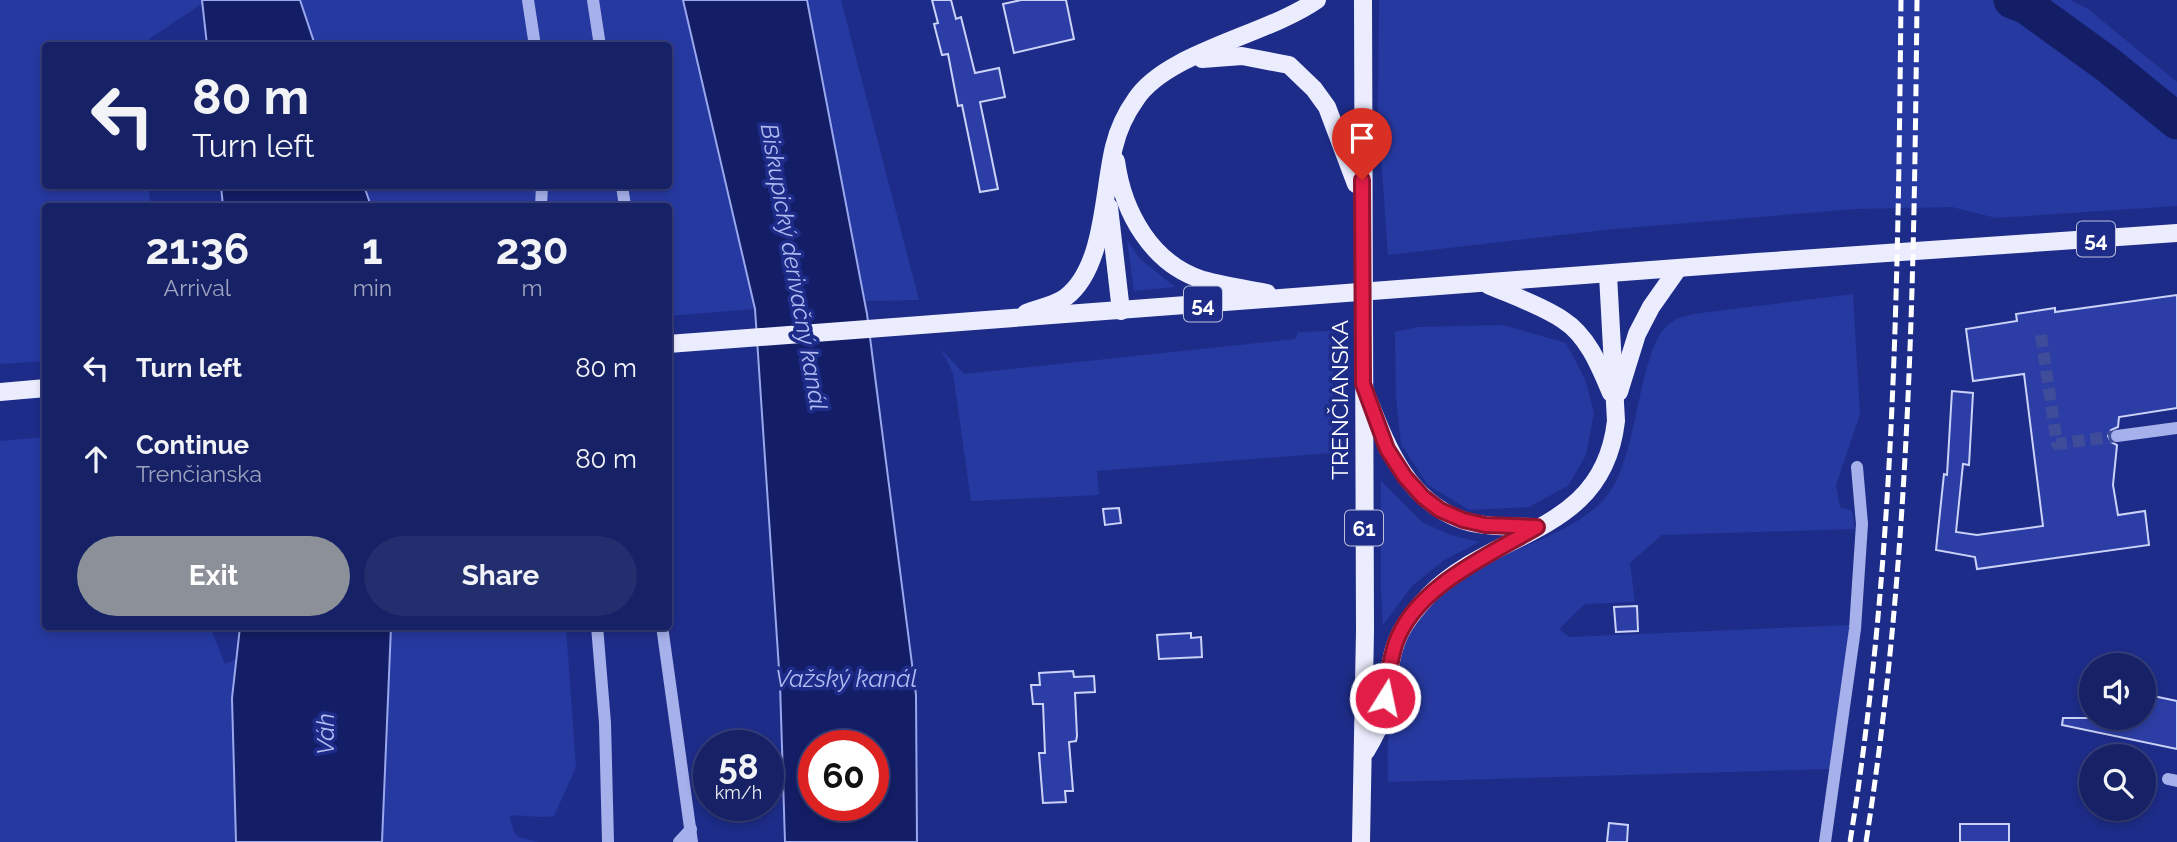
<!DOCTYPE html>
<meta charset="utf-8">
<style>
body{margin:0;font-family:Raleway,sans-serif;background:#232e6f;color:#f1f3f6;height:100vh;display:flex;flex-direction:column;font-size:26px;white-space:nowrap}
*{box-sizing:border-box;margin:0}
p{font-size:23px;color:#9ea3bf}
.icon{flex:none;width:38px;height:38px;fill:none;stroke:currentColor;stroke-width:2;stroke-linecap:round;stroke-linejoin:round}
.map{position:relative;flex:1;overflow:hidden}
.drawer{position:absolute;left:42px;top:203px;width:630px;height:427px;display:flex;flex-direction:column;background:#162166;border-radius:7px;box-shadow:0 4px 10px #0003,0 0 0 2px #353e7a}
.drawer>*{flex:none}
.guide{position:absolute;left:42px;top:42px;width:630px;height:147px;border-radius:7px;box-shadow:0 4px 10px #0003,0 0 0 2px #353e7a;background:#162166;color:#f1f3f6;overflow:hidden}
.controls{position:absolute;left:2079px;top:653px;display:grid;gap:14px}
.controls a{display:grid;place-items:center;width:77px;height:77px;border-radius:50%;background:#162166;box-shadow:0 4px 10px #0003,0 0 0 2px #353e7a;font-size:35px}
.speed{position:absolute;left:693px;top:730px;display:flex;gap:14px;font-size:35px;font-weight:700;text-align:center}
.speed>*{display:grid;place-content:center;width:91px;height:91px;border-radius:50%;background:#162166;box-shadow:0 4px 10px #0003,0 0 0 2px #353e7a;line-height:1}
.speed small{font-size:18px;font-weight:400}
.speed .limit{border:10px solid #d22;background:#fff;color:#111}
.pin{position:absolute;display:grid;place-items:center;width:60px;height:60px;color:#fff;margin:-72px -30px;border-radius:50% 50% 50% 0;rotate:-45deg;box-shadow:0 0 7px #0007}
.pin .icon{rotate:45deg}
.me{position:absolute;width:77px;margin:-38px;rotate:10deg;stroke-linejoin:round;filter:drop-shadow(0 0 5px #0008)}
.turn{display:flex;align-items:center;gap:24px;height:147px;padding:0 35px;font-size:32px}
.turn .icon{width:91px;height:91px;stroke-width:2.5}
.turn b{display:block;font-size:49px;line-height:60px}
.eta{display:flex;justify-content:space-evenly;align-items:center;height:119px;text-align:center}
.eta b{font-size:42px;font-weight:700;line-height:49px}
.primary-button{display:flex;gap:14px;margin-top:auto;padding:14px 35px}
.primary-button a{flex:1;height:80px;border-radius:42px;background:#8c9099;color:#fff;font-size:28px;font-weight:700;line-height:80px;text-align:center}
.primary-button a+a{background:#232e6f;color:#f1f3f6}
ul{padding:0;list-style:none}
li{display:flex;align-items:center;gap:21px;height:91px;padding:0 35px}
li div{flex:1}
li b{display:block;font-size:26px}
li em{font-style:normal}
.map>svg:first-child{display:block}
.green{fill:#2639a0}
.water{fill:#131e66;stroke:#99a7ed;stroke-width:2;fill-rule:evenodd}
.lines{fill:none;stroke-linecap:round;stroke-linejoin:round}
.river{stroke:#131e66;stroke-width:37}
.building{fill:#2c3ea5;stroke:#cbd2f8;stroke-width:2}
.minor-tunnel{stroke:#3f4c9a;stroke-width:12;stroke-dasharray:12 6;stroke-linecap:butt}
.minor{stroke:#a6b1eb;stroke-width:12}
.major{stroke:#ebedff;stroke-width:18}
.rail{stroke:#fff;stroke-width:5;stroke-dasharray:12 5;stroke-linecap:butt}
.route-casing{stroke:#92132f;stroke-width:18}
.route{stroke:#e11d48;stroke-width:12}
.labels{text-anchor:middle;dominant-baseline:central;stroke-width:7;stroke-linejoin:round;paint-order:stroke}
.shield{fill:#1d2c88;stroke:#bbc0db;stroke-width:2}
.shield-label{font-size:21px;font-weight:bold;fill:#fff}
.street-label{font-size:23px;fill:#fff;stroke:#1d2c88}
.water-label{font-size:24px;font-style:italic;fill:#b2bcf3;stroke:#1d2c88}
</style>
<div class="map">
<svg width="2177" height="842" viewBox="0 0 2177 842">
<rect width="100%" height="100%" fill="#1d2c88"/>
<g class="green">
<polygon points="0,0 202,0 203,3 149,39 149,45 46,46 46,186 148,186 151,206 46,206 45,361 0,364"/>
<polygon points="300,0 683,0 755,309 669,316 668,206 371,206 364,186 668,186 668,46 315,45"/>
<polygon points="807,0 841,0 919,300 864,301"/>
<polygon points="1379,0 2070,0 2088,9 2177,82 2177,206 1996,218 1952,207 1855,209 1613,229 1388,255 1378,113"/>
<polygon points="1127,240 1140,259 1175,287 1134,291"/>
<path d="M1853,294L1860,414L1836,485L1840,507L1852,511L1855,529L1662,535L1630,563L1635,602L1585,604L1559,629L1569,637L1850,625L1831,769L1388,782C1387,740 1388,657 1413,622C1435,589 1475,566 1511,552C1541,540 1586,522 1607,496C1640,454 1637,350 1669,324C1676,318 1685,316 1693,314Z"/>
<polygon points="1503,325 1566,343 1585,379 1594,413 1586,455 1568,486 1529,507 1469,510 1428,485 1401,444 1396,397 1395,332 1417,327"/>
<polygon points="1334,331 1332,453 1097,471 1099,495 971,501 953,373 941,349 964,374 1295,339 1298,332"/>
<polygon points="45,437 46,626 210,627 225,664 236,659 232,698 236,842 0,842 0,441"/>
<polygon points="1381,481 1422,522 1448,534 1479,542 1443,561 1412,586 1383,625 1381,591"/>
<path d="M391,627H566L576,767L554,816C539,819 525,814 510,816C515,842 517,835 538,842H382Z"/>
</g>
<g class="water">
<polygon points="202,0 300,0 315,45 207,45"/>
<path d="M683,0H807L867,314L916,695L917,842H785L780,684L755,309ZM814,746H873V805H814Z"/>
<polygon points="221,186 364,186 371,206 223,206"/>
<polygon points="240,627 391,627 382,842 236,842 232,698"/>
</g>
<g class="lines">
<polyline class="river" points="2012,0 2027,6 2107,64 2177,121"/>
</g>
<g class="building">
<polygon points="932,0 951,0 956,19 961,17 975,73 999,68 1005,97 980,102 998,189 980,192 962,105 958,106 948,54 942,55 934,24 938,23"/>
<polygon points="1021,0 1066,0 1074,39 1014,53 1003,4"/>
<polygon points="2177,295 2177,408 2119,417 2118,427 2111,430 2108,436 2111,442 2117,445 2113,485 2118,515 2145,511 2149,545 1977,569 1975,557 1936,550 1944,474 1947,475 1952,391 1973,393 1969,465 1963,464 1956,532 1977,535 2043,526 2024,374 1973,381 1966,329 2017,321 2016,314 2055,308 2055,312"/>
<polygon points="1119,508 1121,523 1105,525 1103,509"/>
<polygon points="1637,606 1638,631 1616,632 1614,607"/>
<polygon points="1191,633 1191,638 1201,637 1202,657 1159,659 1157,635"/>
<polygon points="1073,671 1074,677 1094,676 1095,692 1075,693 1077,736 1076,741 1069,742 1073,791 1065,791 1066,802 1043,803 1039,753 1045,753 1043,704 1033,704 1031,685 1040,685 1039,673"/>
<polygon points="2144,694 2177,701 2177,749 2062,725 2063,718 2144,718"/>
<polygon points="1609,823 1628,825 1627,842 1607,842"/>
<rect x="1960" y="824" width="49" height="18"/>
</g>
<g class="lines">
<polyline class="minor-tunnel" points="2041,335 2057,444 2117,436"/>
<g class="minor">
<polyline points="528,0 535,46"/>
<polyline points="593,0 600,46"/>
<polyline points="622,186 625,206"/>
<polyline points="541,206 542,186"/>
<polyline points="2117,436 2177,428"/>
<polyline points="597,626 605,723 608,842"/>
<polyline points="662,626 692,842"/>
<polyline points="2168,779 2177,781"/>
<polyline points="679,842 691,829"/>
<polyline points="1825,842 1855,629 1862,524 1857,467"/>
</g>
<g class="major">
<polyline points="1202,59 1242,56 1289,65 1314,89 1327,107 1356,184"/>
<path d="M1116,161C1123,213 1152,264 1203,280C1224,286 1246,289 1267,293"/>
<polyline points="1109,207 1121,311"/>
<path d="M1488,285C1511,295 1543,306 1563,320C1588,336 1600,367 1611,393"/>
<path d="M1026,313C1038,308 1056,305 1066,297C1105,267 1103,191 1114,147C1118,130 1126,113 1136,99C1167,52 1267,35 1317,0"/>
<polyline points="668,344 1757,262 2177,233"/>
<polyline points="0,392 46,388"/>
<polyline points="1619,392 1637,334 1651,307 1677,270"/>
<path d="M1367,396C1387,446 1406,500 1462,520C1485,528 1513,526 1537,527"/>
<path d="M1366,751C1372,741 1379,729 1382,717C1388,693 1387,667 1396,643C1402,625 1416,609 1429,595C1496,528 1603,535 1616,421L1608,275"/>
<polyline points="1361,842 1365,631 1363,0"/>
</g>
<g class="rail">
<path d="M1850,842C1895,564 1898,281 1901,0"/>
<path d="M1866,842C1910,563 1914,281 1917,0"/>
</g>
</g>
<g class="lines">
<g class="route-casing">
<path id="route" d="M1362,180L1363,384L1387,449L1405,477L1423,497L1440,510L1463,520L1485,525L1537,527C1488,556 1414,587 1395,645C1390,662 1387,681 1385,698"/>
</g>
<use href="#route" class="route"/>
</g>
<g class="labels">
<g class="shield">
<rect x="2077" y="221.5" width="38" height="35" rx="5"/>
<rect x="1184" y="286.5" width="38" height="35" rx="5"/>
<rect x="1345" y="510.5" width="38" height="35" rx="5"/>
</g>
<g class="shield-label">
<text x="2096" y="239">54</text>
<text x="1203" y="304">54</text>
<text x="1364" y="528">61</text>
</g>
<g class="street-label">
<text transform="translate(1339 400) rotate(-90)">TRENČIANSKA</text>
</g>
<g class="water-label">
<text transform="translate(794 267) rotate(80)">Biskupický derivačný kanál</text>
<text x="846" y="678">Važský kanál</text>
<text transform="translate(325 734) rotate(-90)">Váh</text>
</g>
</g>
</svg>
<div class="controls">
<a><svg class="icon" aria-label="sound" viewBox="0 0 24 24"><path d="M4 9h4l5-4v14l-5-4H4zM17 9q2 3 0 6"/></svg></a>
<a><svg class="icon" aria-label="search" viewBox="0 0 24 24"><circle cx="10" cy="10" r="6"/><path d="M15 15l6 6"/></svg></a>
</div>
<div class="speed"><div>58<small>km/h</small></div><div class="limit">60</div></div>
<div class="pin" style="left:1362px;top:180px;background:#d93025"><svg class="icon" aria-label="arrive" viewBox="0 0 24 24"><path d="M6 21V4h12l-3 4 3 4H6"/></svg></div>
<svg class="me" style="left:1385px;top:698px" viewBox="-20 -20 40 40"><circle r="17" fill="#e11d48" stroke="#fff" stroke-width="3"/><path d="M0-11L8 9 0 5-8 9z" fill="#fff"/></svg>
<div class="guide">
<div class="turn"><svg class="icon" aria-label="left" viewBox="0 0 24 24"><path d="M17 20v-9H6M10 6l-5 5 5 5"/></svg><div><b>80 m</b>Turn left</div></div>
</div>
<section class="drawer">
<div class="eta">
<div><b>21:36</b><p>Arrival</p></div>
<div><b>1</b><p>min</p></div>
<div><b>230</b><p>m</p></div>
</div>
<ul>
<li><svg class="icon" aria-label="left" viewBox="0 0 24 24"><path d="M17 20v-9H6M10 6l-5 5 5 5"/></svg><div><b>Turn left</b></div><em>80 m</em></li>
<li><svg class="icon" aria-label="ahead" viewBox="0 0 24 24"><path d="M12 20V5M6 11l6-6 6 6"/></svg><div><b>Continue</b><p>Trenčianska</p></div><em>80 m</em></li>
</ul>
<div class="primary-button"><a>Exit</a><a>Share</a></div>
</section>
</div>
